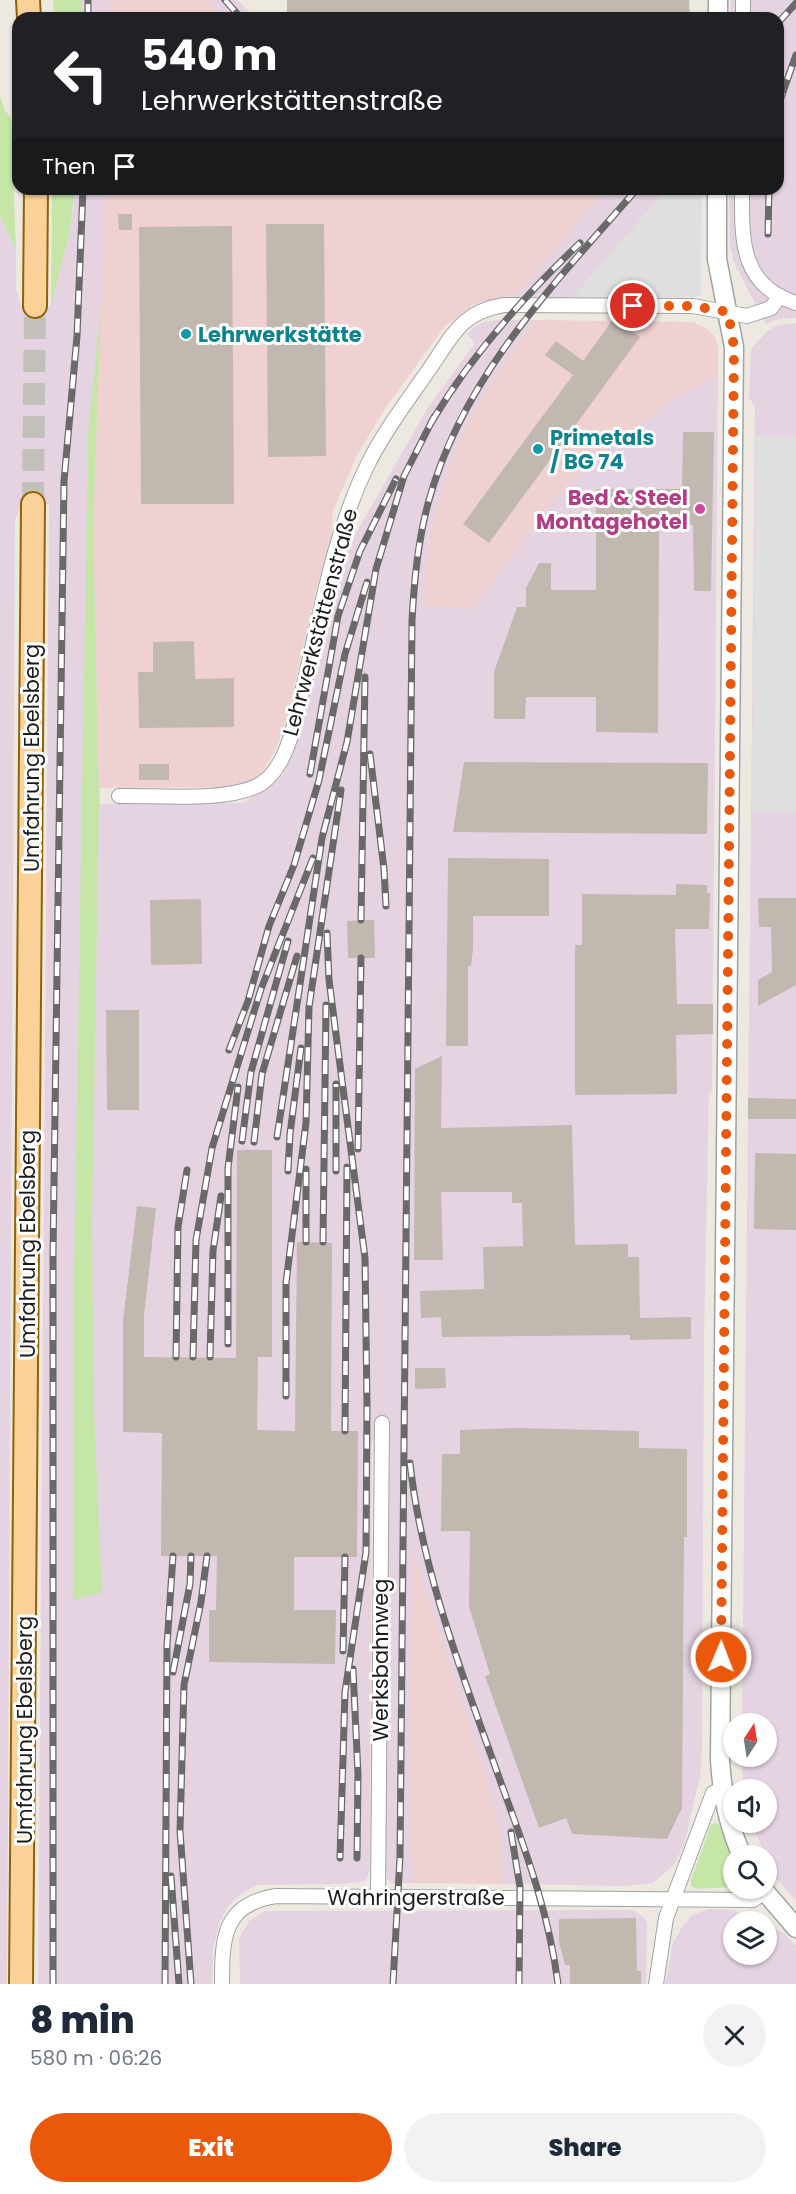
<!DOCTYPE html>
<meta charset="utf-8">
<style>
body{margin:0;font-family:Poppins,sans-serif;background:#f2f2f3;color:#1f2937;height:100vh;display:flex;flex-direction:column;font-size:22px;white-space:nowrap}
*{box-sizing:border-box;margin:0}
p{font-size:20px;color:#747a83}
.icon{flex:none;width:33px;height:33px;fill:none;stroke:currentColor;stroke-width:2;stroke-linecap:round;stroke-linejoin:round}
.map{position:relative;height:1984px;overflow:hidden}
.panel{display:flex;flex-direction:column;background:#fff;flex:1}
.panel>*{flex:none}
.hud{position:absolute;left:12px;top:12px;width:772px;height:183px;border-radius:18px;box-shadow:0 2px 4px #0004;background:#202124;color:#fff;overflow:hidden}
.needle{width:39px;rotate:12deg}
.buttons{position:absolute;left:723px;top:1713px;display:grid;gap:12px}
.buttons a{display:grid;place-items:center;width:54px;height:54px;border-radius:50%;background:#fff;box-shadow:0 2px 4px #0004;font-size:30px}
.pin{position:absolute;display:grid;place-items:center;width:51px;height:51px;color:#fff;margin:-26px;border:3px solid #fff;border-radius:50%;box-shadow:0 2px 6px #0007}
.me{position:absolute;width:66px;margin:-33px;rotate:1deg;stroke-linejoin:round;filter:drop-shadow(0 0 4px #0008)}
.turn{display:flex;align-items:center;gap:21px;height:126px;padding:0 30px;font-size:27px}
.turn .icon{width:78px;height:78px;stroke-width:2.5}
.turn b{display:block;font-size:42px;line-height:51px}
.then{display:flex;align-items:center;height:57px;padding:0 30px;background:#0003;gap:12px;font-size:22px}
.round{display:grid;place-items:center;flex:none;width:63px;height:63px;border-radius:32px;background:#f2f2f3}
.headline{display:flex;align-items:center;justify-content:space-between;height:102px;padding:0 30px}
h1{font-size:36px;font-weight:800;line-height:45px}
.primary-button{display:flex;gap:12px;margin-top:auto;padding:12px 30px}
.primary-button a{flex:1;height:69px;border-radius:36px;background:#ea580c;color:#fff;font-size:24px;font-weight:800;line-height:69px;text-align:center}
.primary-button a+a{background:#f2f2f3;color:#1f2937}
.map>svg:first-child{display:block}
.commercial{fill:#eed1d0}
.industrial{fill:#e6d3e2}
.grass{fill:#c5e6a7}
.parking{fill:#dfdfdf}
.building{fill:#c1b8b0}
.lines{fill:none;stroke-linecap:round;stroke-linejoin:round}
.primary-tunnel{stroke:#c3c0b9;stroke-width:22;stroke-dasharray:22 11;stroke-linecap:butt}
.minor-casing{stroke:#a2a2a2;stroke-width:16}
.tertiary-casing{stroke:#a2a2a2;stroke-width:21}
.primary-casing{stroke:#8f6204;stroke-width:26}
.minor{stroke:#fff;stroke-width:14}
.tertiary{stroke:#fff;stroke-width:18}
.primary{stroke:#f9d199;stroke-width:22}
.rail-casing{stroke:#696969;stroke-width:7}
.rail{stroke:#fff;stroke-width:4.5;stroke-dasharray:14;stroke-linecap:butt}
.route{stroke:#ea580c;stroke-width:10;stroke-dasharray:0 18}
.culture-dot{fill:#0f9aa8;stroke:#fff;stroke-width:2}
.hotel-dot{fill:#d1479c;stroke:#fff;stroke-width:2}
.labels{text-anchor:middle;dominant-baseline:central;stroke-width:6;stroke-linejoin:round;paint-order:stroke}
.culture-label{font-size:21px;font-weight:bold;fill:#0d838f;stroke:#fff;text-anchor:start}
.hotel-label{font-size:21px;font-weight:bold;fill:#b23c85;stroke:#fff;text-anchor:end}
.street-label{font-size:21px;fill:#1b1b1b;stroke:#fff}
</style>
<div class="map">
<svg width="796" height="1984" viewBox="0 0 796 1984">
<rect width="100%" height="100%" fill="#ede9e1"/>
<g class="commercial">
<polygon points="110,0 208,0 224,18 109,18"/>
<polygon points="105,189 606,189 514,298 490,300 473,305 444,327 384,410 356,457 333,511 332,536 316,590 287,719 275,751 261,774 248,783 234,787 99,788 93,527"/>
<polygon points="534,320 693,322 707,329 715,337 718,347 718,376 669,402 586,468 552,502 473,609 423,606 429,535 449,466 469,421 493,379"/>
<polygon points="412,1547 488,1785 499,1828 503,1884 413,1883 409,1742"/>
</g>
<g class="industrial">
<polygon points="82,0 110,0 109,18 82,18"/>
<polygon points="208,0 237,0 256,18 224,18"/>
<polygon points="731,0 796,0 796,318 778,319 766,324 734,263 730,246 729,189 778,189 778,18 730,18"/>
<polygon points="75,189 105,189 93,527 100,804 242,803 272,786 282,776 294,754 306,711 332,586 347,537 355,535 427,409 475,343 467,335 473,328 483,322 497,320 534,320 493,379 469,421 449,466 429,535 423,606 473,609 552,502 586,468 669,402 718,376 712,1090 709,1094 704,1339 702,1750 701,1772 684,1845 674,1865 653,1883 624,1886 503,1884 499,1828 488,1785 412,1549 409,1742 413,1883 392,1883 387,1879 384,1868 390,1428 372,1442 370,1867 367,1879 361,1882 343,1884 258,1885 239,1895 227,1908 219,1924 213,1949 212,1984 38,1984 49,504 21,504 15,521 7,1984 0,1984 0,216 16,250 16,288 21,306 50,306 69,235"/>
<polygon points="606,189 667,189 572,298 514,298"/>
<polygon points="796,323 796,1901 776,1878 751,1823 766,1822 766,1790 743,1789 742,1757 766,1756 766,1724 742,1724 755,407 749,398 751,349 768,330 779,325"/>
<polygon points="709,1909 733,1910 763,1921 734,1922 734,1954 766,1954 767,1923 785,1934 796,1946 796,1984 665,1984 673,1943 682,1927 692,1915"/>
<polygon points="632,1910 645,1918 647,1925 646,1984 240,1984 239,1938 249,1921 264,1911"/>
</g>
<g class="grass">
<polygon points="53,0 82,0 82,18 54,18"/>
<polygon points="0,96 4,109 11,118 16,250 0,216"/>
<polygon points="52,189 75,189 69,235 51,306"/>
<polygon points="101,306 93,527 99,804 92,1224 94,1411 102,1593 73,1600 74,1275 88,434"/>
<polygon points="715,1823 719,1824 733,1860 733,1887 696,1889 691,1886 691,1880 711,1825"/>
</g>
<g class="parking">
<polygon points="667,189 702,189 701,295 696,297 572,298"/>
<polygon points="756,435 796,436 796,812 752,811"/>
</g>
<g class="building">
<polygon points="287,0 689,0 690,18 287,18"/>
<polygon points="118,214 132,214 132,230 119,230"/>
<polygon points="266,224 324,224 326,456 268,457"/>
<polygon points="232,226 234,504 141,504 139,227"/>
<polygon points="614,318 640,337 489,543 463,524 573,375 545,355 556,341 583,361"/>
<polygon points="683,432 714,432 711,591 694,591 693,525 659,524 658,733 596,732 596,697 526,697 525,719 494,719 494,672 517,607 526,607 526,588 539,563 551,563 551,590 596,590 596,489 682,489"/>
<polygon points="194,641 195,679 234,678 234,727 139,728 138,672 153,672 153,642"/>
<polygon points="464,762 708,763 707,834 453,832"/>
<rect x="139" y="764" width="30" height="16"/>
<polygon points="448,858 549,859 549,916 473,916 473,949 471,966 468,966 468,1046 446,1046"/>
<polygon points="676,884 707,885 707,893 710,893 709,929 675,929 677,1004 713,1004 713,1034 676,1035 677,1094 575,1095 575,945 582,945 582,894 676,895"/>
<polygon points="758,898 796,898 796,985 758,1006 758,980 772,972 771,927 759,927"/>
<polygon points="201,899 202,964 151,965 150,900"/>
<polygon points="374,920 375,958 348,958 347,921"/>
<polygon points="106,1010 139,1010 139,1110 107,1110"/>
<polygon points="442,1056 441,1128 572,1125 575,1245 628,1244 628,1257 639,1257 640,1318 691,1317 691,1339 630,1340 630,1335 442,1337 441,1317 421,1318 420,1291 484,1289 483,1247 523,1246 522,1203 512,1203 512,1192 441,1192 443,1260 414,1260 415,1069"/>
<polygon points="748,1098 796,1099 796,1119 748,1119"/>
<polygon points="237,1150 272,1150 272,1357 258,1357 257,1430 295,1431 297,1242 332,1243 331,1431 358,1431 357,1557 294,1557 294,1610 336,1610 335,1664 209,1662 209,1610 216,1610 217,1556 161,1556 162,1433 123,1432 123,1321 137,1206 156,1208 144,1316 144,1357 236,1358"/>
<polygon points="755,1153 796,1154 796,1230 754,1229"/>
<polygon points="415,1368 445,1368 446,1388 415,1389"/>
<polygon points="518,1428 639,1431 639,1448 687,1449 687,1537 684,1537 682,1808 667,1839 572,1834 566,1818 539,1828 485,1676 490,1674 469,1607 470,1531 441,1531 442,1454 460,1454 460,1430"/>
<polygon points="636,1918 637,1971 641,1971 641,1984 570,1984 570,1965 565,1965 559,1942 559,1919"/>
</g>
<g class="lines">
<polyline class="primary-tunnel" points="33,504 35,306"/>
<g class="minor-casing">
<g id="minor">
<polyline points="743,18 743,0"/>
<path d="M742,189C742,238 739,285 796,303"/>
<path d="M119,796C157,795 231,803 262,783C286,767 295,724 301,697C320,618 332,536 369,462C385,430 408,400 428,371C452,337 460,312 504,305L693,306L747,316L771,308L780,296"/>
<polyline points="378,1897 382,1423"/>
<path d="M222,1984C222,1938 223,1904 276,1896L753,1900L764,1892"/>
<polyline points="656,1984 666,1918 713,1793 721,1789"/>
</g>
</g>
<g class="tertiary-casing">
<g id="tertiary">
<polyline points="718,18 718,0"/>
<path d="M717,189V259L734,347L720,1760C722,1794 728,1825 742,1856"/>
<polyline points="762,1888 796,1928"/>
</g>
</g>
<g class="primary-casing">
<g id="primary">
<polyline points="28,0 29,18"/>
<polyline points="35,306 36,189"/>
<polyline points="21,1984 33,504"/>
</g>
</g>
<use href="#minor" class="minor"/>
<use href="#tertiary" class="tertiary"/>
<use href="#primary" class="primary"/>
<g class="rail-casing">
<g id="rail">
<polyline points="225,0 241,18"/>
<polyline points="88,18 88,0"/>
<polyline points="778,23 796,3"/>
<polyline points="778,106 796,55"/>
<polyline points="768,234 769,189"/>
<path d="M431,423C470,357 524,296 580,243"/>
<polyline points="370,754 384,869 386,906"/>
<polyline points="310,774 338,616 360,551 396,479"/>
<polyline points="361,920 365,677"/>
<polyline points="327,933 329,980 365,1258 367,1405 366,1552 345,1692 340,1858"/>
<polyline points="229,1050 248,1001 269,926 294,865 319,780 345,654 367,582"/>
<polyline points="277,1137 322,838 347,742 376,569 404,476 434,417"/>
<polyline points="242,1141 251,1072 288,941"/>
<polyline points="254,1142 262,1074 297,956"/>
<polyline points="358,1149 361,958"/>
<polyline points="288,1171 290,1134 301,1048"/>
<polyline points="336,1171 336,1084"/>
<polyline points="306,1242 306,1169"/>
<polyline points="323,1242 326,1005"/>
<polyline points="228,1344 228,1168 238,1087"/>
<polyline points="176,1357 178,1227 187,1170"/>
<polyline points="193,1357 196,1240 212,1148 261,989 313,858"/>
<polyline points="210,1357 213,1251 221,1196"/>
<polyline points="286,1396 286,1283 306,1123 309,1007 341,790"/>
<polyline points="345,1431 347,1167"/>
<path d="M410,1463C422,1573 464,1679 501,1783C525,1849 549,1913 558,1984"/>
<polyline points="343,1651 345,1557"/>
<polyline points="353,1669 358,1774 357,1858"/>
<polyline points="173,1672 190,1584 191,1556"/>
<polyline points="511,1832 520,1887 519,1984"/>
<polyline points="171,1876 179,1984"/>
<polyline points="53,1984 53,1255 64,481 77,336 83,189"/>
<polyline points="165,1984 167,1645 173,1556"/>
<polyline points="191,1984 180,1831 184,1685 201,1602 207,1556"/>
<path d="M393,1984L400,1857L412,621C414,580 418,539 429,500C464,375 554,284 637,189"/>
</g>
</g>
<use href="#rail" class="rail"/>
</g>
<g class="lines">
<polyline class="route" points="633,306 693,306 728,312 734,347 721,1657"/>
</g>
<g class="culture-dot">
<circle cx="186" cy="334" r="6"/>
<circle cx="538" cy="449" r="6"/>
</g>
<circle class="hotel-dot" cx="700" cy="509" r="6"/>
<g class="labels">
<g class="culture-label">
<text x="198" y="334">Lehrwerkstätte</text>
<text x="550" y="437">Primetals<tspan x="550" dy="24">/ BG 74</tspan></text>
</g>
<g class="hotel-label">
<text x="688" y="497">Bed &amp; Steel<tspan x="688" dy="24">Montagehotel</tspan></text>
</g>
<g class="street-label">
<text transform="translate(320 622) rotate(-75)">Lehrwerkstättenstraße</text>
<text transform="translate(31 758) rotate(-90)">Umfahrung Ebelsberg</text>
<text transform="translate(27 1244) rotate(-90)">Umfahrung Ebelsberg</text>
<text transform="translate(380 1660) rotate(-90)">Werksbahnweg</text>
<text transform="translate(24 1730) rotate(-90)">Umfahrung Ebelsberg</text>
<text x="416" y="1897">Wahringerstraße</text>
</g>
</g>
</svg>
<div class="buttons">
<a><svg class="needle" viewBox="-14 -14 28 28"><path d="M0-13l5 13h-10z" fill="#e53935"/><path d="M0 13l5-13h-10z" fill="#747a83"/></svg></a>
<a><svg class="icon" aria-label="sound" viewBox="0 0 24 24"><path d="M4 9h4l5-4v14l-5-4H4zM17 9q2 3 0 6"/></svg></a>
<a><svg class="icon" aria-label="search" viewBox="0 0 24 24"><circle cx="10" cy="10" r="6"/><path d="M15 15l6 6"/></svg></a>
<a><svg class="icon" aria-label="layers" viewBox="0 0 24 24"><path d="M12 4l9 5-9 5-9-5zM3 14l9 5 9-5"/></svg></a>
</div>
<div class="pin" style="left:633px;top:306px;background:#d93025"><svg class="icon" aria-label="arrive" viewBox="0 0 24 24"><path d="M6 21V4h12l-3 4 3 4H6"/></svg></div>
<svg class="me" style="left:721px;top:1657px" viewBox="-20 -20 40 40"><circle r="17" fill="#ea580c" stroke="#fff" stroke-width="3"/><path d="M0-11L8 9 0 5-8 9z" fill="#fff"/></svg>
<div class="hud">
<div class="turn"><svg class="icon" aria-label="left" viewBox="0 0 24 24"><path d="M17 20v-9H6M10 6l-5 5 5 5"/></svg><div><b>540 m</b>Lehrwerkstättenstraße</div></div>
<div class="then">Then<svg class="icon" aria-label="arrive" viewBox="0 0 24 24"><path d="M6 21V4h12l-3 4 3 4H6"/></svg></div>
</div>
</div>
<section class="panel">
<div class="headline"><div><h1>8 min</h1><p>580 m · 06:26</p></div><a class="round"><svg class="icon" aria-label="close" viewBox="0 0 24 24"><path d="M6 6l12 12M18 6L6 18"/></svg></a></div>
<div class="primary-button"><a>Exit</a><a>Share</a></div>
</section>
